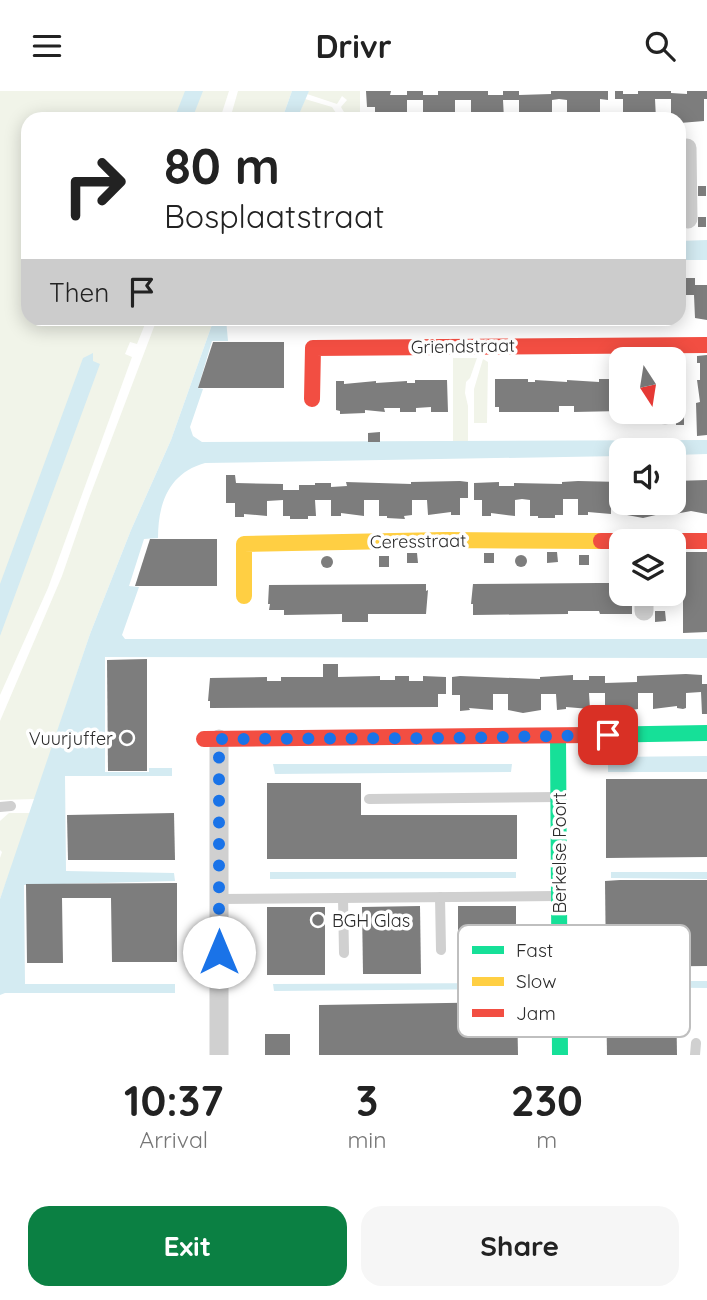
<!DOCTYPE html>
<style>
body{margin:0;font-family:Quicksand,sans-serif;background:#f6f6f6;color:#222;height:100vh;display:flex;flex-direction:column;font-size:26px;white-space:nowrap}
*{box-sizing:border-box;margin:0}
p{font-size:23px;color:#767676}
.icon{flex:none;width:38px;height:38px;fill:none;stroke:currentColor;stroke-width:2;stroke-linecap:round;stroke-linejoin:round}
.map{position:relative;height:964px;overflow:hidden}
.details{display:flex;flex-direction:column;background:#fff;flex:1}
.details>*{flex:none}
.guide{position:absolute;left:21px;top:21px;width:665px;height:214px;border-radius:21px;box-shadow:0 4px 18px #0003;background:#fff;color:#222;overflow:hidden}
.needle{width:46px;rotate:168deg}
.controls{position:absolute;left:609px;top:256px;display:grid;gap:14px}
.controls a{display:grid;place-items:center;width:77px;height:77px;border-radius:14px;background:#fff;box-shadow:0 4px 18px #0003;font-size:35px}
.pin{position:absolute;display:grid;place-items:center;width:60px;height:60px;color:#fff;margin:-30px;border-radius:14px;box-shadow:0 4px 10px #0006}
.me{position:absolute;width:77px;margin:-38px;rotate:0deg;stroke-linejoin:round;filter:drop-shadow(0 0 5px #0008)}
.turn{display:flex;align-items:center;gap:24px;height:147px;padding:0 28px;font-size:32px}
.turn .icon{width:91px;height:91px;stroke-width:2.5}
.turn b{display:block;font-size:49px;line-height:60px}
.then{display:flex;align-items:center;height:66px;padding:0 28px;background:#0003;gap:14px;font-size:26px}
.eta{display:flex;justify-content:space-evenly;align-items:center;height:119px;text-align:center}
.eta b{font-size:42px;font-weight:800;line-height:49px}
.button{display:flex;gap:14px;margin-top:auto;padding:14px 28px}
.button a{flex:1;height:80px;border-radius:21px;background:#0b8043;color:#fff;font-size:28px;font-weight:800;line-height:80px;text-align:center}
.button a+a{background:#f6f6f6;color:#222}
header{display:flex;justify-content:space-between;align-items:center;height:91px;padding:0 28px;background:#fff;font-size:32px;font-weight:800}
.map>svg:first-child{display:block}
.green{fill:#f1f4e9}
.water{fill:#d4ebf2}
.building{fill:#7d7d7d}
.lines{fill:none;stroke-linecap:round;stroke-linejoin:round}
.lane{stroke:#d0d0d0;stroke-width:10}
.street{stroke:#d0d0d0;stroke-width:19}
.fast{stroke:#16e098;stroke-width:16}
.slow{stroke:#ffcf43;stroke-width:16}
.jam{stroke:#f24e42;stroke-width:16}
.route{stroke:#1a73e8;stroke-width:12;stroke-dasharray:0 21.6}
.poi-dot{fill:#757575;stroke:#fff;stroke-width:2.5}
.labels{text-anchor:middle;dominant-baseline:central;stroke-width:7;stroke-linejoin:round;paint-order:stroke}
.street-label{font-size:18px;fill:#2b2b2b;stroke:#fff}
.poi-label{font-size:18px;fill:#2b2b2b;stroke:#fff;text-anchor:end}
.key{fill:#fff;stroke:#bfbfbf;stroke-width:2}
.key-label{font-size:19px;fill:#2b2b2b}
</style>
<header><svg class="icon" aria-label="menu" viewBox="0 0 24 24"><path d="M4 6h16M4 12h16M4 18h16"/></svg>Drivr<svg class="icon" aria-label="search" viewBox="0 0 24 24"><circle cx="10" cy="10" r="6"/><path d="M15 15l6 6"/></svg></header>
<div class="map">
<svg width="707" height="964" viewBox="0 0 707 964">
<rect width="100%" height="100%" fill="#fff"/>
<g class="green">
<polygon points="0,0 229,0 220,28 28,28 28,228 147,228 137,253 130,251 125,263 132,266 48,497 0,604"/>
<polygon points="238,0 292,0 282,28 230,28"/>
<polygon points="309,0 360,0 360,28 348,28 341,16 347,9 342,5 337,13 307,3"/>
<polygon points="305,8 332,16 340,28 297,28"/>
<polygon points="157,228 214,228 171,349 131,439 90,543 35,708 0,709 0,630 62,485 88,410"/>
<polygon points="453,267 477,267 470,287 466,291 465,302 468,315 468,350 453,350"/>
<polygon points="483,268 488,271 487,332 474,332 474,298"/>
<polygon points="9,722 31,722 0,808 0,767 2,761 0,759 0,730"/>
</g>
<g class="water">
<polygon points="185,0 203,0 192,28 174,28"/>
<polygon points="292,0 309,0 297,28 282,28"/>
<polygon points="707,149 707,169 679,169 679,150"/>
<path d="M214,228H226L228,250H212L198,297L203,298L190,336L193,345L202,351L707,349V363L674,364V359H621V365L205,372C169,382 158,412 158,447L144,448L129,495L139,496L122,544L125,548H707V567L105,566V681H149V677H172V685H65L66,780L174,782L175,790L24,794L25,893H175V902H5L0,904V808L90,543L131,439L171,349Z"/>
<polygon points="93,262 93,270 100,273 0,545 0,493 83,267"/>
<polygon points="707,665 707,681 608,681 608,666"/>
<polygon points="273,673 512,673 511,681 275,683"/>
<polygon points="270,781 516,781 516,787 270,788"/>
<polygon points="611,781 707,781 707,788 611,787"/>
<polygon points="607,890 707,890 707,897 608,896"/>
<polygon points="509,892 510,898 274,900 273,893"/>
</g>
<g class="building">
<polygon points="366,0 391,0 390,4 407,4 407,0 423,0 423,4 438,4 438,0 488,0 488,4 503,4 503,0 519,0 519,4 551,3 551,0 608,0 608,9 600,8 600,28 567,28 567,9 559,8 552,9 552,28 519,28 519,9 503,9 504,28 471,28 471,9 455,9 455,28 423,28 423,9 407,9 407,28 375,28 375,16 367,16"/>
<polygon points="615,0 623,0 623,3 638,3 638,0 671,0 671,2 687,3 687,0 707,0 707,8 704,8 704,30 680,32 679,28 671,28 671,8 655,8 656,28 623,28 623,8 615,8"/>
<rect x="698" y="95" width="8" height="10"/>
<rect x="698" y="126" width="8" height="10"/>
<polygon points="679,187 695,187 695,194 707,194 707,229 695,227 694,204 679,204"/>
<polygon points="213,251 284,251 284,297 198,297"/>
<polygon points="707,264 707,344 697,345 696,312 700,311 697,289 700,289 700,272 697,272 697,265"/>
<polygon points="495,288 528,288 528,291 535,291 535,289 567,291 567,289 599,291 599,288 614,288 614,291 621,290 621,320 574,321 574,315 559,315 559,321 499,321 499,316 495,316"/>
<polygon points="415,289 447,289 448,321 431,321 431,316 416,317 416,321 400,321 400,317 384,317 385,321 365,319 365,322 340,323 340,320 336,319 336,290 344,290 344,293 376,290 376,292 407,290 407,292 415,292"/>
<rect x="675" y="291" width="8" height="11"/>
<rect x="676" y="323" width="8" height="11"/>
<polygon points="380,341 380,351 368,351 368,342"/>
<polygon points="226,384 235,384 236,392 283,393 283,399 299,399 299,394 315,394 315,392 331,392 331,396 347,395 346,391 411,393 411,391 460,390 468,391 468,407 460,407 460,424 451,424 451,421 428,424 427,409 412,409 412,424 404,425 405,428 387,427 387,425 379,425 379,409 364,409 364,425 341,422 341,425 331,425 331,409 315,409 316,425 308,425 308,428 290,428 290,425 283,425 283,409 267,410 267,425 244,423 244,426 235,426 235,412 226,412"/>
<polygon points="707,389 707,423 691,420 675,423 674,390"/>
<polygon points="578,390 621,391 621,408 611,408 611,423 588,421 588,424 578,424 578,408 563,408 563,424 555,424 555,427 538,427 538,425 530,425 530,409 522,408 515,409 515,425 491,422 491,425 482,425 482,409 474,409 474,392 499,391 499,395 514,395 514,392 562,393 562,391"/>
<polygon points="627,411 659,411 660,423 643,427 627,424"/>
<polygon points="150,448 217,448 217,495 135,495"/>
<polygon points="621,460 621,471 610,471 610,461"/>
<polygon points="547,461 557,461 558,471 547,472"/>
<polygon points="683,461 707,461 707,541 683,542"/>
<polygon points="407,462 417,462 418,472 407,472"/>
<rect x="484" y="462" width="10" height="10"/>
<rect x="579" y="464" width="10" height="10"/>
<circle cx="521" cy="470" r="6"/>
<rect x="379" y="465" width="10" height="11"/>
<circle cx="327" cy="471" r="6"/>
<polygon points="599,492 621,492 621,502 632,502 632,523 600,523 599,520 568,520 568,523 473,524 473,513 471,513 473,493"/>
<polygon points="426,493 426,500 428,499 426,523 368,523 368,531 342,531 342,523 284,524 284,519 269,519 270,513 268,513 269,494"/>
<polygon points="655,520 665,520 666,530 655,531"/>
<polygon points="147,568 147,680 108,680 107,569"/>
<polygon points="323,573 338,573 338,586 380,585 380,589 395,589 395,585 409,585 409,590 423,590 423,585 446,586 446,603 438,603 438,616 210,617 210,610 208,610 210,587 267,586 267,590 281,590 281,586 323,586"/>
<polygon points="686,583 702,584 702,593 707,593 707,623 702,623 701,601 686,602 686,617 683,618 677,617 677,615 653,618 653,602 638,602 638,618 619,621 605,618 605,602 589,602 590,618 566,616 566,618 557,619 556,603 541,603 541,619 523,622 508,619 508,603 493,603 493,619 469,617 470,619 460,620 460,604 452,604 452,586 460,585 540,588 540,586 573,584 573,589 589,589 589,585 605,585 605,592 637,591 637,585"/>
<polygon points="606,688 707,688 707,766 606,767"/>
<polygon points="267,692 361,692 361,724 517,724 517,768 267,768"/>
<polygon points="174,722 175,769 68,769 67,724"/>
<polygon points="620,789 707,789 707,875 606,876 605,790"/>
<polygon points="171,792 177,792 177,871 112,871 111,807 62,807 63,872 27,872 26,793"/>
<polygon points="420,815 421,883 363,883 362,816"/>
<rect x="458" y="815" width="58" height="68"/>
<rect x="267" y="816" width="58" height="68"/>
<polygon points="606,899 676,899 677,964 607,964"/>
<polygon points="517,911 518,964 319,964 319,914"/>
<rect x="265" y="943" width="25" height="21"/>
</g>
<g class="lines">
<g class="lane">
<polyline points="369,708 558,706"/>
<polyline points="0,716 11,715"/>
<polyline points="440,806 441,859"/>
<polyline points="343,807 344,862"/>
<polyline points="219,808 555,805"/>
<polyline points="695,964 696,952"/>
</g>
<g class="street">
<polyline points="687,57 688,128"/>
<polyline points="665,320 665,324"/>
<polyline points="644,520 644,502"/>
<polyline points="219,648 219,964"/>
</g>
<g class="fast">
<polyline points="591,644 707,642"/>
<polyline points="558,645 560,964"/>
</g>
<polyline class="slow" points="244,505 244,453 445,449 601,450"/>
<g class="jam">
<polyline points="312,308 313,257 707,254"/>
<polyline points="601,450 707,450"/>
<polyline points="204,648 591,644"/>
</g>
</g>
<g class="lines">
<polyline class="route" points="219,861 219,648 448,647 608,644"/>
</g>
<g class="poi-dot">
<circle cx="127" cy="647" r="7"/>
<circle cx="318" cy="829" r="7"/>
</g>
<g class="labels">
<g class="street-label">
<text transform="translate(463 255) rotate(-1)">Griendstraat</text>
<text transform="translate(418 450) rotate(-1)">Ceresstraat</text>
<text transform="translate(559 762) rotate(-90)">Berkelse Poort</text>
</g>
<g class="poi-label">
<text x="113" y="647">Vuurjuffer</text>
<text x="332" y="829" text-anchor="start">BGH Glas</text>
</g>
</g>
<rect x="458" y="834" width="232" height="112" rx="10" class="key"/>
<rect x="472" y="855" width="32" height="8" fill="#16e098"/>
<rect x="472" y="886" width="32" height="9" fill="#ffcf43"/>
<rect x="472" y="918" width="32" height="8" fill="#f24e42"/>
<g class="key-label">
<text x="516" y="866">Fast</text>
<text x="516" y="897">Slow</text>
<text x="516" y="929">Jam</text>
</g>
</svg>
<div class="controls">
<a><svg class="needle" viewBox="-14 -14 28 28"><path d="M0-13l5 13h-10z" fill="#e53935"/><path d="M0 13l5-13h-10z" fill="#767676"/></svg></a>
<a><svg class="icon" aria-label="sound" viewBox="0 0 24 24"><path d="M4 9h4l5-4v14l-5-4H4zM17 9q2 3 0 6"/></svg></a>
<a><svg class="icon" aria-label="layers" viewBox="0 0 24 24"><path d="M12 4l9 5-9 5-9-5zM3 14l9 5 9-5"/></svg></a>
</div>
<div class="pin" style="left:608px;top:644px;background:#d93025"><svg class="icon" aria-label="arrive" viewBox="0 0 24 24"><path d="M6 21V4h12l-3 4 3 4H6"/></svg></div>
<svg class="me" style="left:219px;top:861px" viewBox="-20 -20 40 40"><circle r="19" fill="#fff"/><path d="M0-13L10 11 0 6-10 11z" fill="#1a73e8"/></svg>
<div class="guide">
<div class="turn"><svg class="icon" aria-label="right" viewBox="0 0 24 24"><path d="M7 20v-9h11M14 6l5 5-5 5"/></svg><div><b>80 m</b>Bosplaatstraat</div></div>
<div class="then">Then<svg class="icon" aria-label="arrive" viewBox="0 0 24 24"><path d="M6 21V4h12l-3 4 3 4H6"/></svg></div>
</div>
</div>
<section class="details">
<div class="eta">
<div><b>10:37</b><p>Arrival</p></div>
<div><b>3</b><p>min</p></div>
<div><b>230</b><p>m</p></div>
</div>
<div class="button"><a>Exit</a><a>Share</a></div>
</section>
